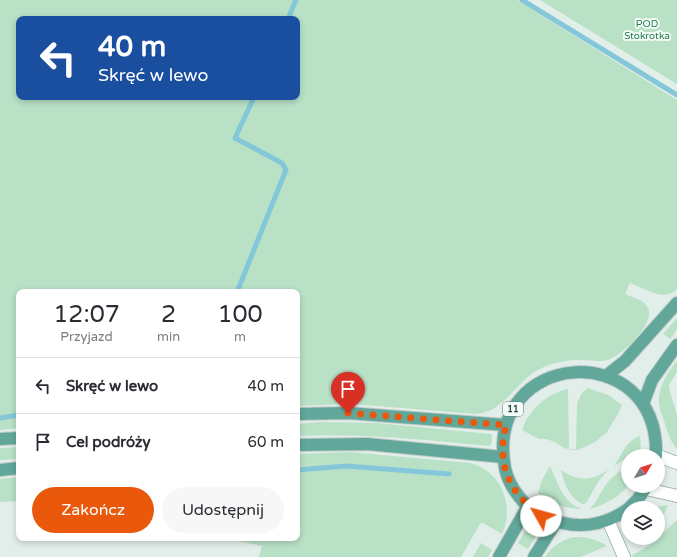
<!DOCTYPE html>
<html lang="pl">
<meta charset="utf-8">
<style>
body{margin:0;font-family:"Varela Round",sans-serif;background:#f7f7f7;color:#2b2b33;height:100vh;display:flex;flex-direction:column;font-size:15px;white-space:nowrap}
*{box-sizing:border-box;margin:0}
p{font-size:13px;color:#7c7c81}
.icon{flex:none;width:22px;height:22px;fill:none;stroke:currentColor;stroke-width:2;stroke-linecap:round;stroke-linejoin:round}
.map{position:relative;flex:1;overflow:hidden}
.panel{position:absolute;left:16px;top:289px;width:284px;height:252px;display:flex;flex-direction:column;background:#fff;border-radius:8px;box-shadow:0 2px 6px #0003}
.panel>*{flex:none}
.hud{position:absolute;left:16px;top:16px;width:284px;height:84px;border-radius:8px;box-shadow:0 2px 6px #0003;background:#1a4fa0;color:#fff;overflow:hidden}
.needle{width:26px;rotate:51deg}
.buttons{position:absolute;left:621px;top:449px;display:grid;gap:8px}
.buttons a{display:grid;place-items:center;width:44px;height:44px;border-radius:50%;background:#fff;box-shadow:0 2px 6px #0003;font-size:20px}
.pin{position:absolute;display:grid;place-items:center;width:34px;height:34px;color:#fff;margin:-41px -17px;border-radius:50% 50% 50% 0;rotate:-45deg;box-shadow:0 0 4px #0007}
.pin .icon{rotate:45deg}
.me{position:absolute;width:44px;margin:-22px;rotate:308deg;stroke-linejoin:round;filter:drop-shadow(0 0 3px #0008)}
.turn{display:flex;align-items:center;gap:14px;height:84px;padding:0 16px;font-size:18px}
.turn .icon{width:52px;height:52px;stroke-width:2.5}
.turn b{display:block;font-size:28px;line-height:34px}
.eta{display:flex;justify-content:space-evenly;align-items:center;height:68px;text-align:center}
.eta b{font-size:24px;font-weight:600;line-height:28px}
.cta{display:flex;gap:8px;margin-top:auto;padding:8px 16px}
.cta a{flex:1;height:46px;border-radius:24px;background:#ea580c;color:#fff;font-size:16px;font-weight:600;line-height:46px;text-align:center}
.cta a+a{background:#f7f7f7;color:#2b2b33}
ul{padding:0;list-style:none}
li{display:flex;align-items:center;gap:12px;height:56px;padding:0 16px;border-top:1px solid #e1e1e2}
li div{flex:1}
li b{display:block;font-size:15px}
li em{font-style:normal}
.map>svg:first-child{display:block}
.green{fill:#b8e1c6;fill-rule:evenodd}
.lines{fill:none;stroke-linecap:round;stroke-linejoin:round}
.stream{stroke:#84c7d9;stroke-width:5}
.minor-casing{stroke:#a4b7b1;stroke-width:14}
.major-casing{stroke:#c1cac8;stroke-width:14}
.minor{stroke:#fff;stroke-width:12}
.major{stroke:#61a89a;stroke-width:12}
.route{stroke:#ea580c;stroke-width:7;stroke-dasharray:0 12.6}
.labels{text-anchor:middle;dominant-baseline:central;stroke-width:4;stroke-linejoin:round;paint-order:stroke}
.shield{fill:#f3faf7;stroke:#5f7873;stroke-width:1}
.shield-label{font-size:9px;font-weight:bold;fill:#20413a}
.park-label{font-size:10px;fill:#257d4c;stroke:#f3faf7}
</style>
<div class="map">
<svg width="677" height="557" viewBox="0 0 677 557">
<rect width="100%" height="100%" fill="#e2eee9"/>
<g class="green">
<path d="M0,0H517L677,100V289C665,303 644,288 630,283L625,294C633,298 645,300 648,308C656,323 621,356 608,360C600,362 592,360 584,360C567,359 551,363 536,371C514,384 504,412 476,414L377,406L346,404L297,406V292H19V428L0,430ZM19,19H297V97H19Z"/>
<polygon points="540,0 677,0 677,84"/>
<polygon points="677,318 677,330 670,339 663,334"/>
<path d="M677,361V372L669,385L670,392L677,415V449C670,441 668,433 665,424C664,419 661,414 660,409C656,389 666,375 677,361Z"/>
<path d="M588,388L608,395L622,405L618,414L607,432L595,442L578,450H573L564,448L555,442L546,439H539L522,430C529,409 547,394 568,389L569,449H576L577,404L581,394Z"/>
<path d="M319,422L376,423L491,434L492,436L491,445L489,446C425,440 361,433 297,436V424Z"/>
<path d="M640,436L641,453L628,456V457L614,466C622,455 625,441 640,436Z"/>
<polygon points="19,447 19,459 0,460 0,448"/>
<path d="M349,452L470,463C501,471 515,505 502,534L483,523L480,524L461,557H259L262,546L224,538H297V454Z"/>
<path d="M550,466C558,483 563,504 583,509C566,509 552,504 538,493L542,480Z"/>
<path d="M628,466V486L627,487C616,499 604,505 589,509C596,504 597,498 602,491C608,480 617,472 628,466Z"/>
<path d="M561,470C579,481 590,482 608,470L598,482L586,503L582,504C569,497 564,483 561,470Z"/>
<polygon points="19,477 19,501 0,502 0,479"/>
<polygon points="668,505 665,512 658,521 658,508 650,508"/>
<path d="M677,520V557H633L632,555C650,547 663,533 677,520Z"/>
<polygon points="530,523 539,527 540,529 528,549 518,543"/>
<path d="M574,537C587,537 597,539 607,546L580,557H545C552,546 562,540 574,537Z"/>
<polygon points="481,543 492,550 488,557 473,557"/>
</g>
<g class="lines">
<g class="stream">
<polyline points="522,0 677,95"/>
<polyline points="288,19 296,0"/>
<polyline points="237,292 286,170 282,163 235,138 254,97"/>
<polyline points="0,418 19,415"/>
<polyline points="297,470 346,466 449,474"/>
</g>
<g class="minor-casing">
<g id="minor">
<polyline points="658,456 677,463"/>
<polyline points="646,489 677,496"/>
<polyline points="608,520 624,557"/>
</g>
</g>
<g class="major-casing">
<g id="major">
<polyline points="606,376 625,361 677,303"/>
<polyline points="643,404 652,380 677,345"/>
<polyline points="297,414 348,413 506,425"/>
<polyline points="0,439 19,438"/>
<polyline points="297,445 367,444 503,457"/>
<polyline points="0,470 19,468"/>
<polyline points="629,508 638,499 647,486"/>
<path d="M628,509C603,527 574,530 545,517C526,509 509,488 505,468C483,349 660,336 656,456"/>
<polyline points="499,557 528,506"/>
<polyline points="534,557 556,522"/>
</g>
</g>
<use href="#minor" class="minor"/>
<use href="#major" class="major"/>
</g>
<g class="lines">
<path class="route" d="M348,413L506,425C496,465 509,492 541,516"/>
</g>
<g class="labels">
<rect class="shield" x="503" y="402" width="20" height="14" rx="3"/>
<g class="shield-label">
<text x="513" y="409">11</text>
</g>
<g class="park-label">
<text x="647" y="24">POD<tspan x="647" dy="12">Stokrotka</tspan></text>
</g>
</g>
</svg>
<div class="buttons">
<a><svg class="needle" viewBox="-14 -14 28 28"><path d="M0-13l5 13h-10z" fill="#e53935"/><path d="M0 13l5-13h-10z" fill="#7c7c81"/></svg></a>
<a><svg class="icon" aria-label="layers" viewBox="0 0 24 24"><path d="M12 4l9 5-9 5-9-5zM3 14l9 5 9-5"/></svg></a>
</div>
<div class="pin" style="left:348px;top:413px;background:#d93025"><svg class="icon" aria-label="arrive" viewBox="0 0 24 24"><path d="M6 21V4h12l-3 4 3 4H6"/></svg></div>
<svg class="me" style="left:541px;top:516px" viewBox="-20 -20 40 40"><circle r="19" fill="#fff"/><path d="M0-13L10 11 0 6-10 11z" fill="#ea580c"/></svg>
<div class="hud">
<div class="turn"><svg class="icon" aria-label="left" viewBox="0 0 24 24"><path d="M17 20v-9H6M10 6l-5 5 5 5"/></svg><div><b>40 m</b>Skręć w lewo</div></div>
</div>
<section class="panel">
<div class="eta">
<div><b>12:07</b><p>Przyjazd</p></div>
<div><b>2</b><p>min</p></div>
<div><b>100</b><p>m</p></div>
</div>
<ul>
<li><svg class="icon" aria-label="left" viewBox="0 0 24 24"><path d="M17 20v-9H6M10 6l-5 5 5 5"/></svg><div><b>Skręć w lewo</b></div><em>40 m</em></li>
<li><svg class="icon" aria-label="arrive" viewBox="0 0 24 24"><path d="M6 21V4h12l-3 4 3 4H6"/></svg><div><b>Cel podróży</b></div><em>60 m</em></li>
</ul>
<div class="cta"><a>Zakończ</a><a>Udostępnij</a></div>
</section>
</div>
